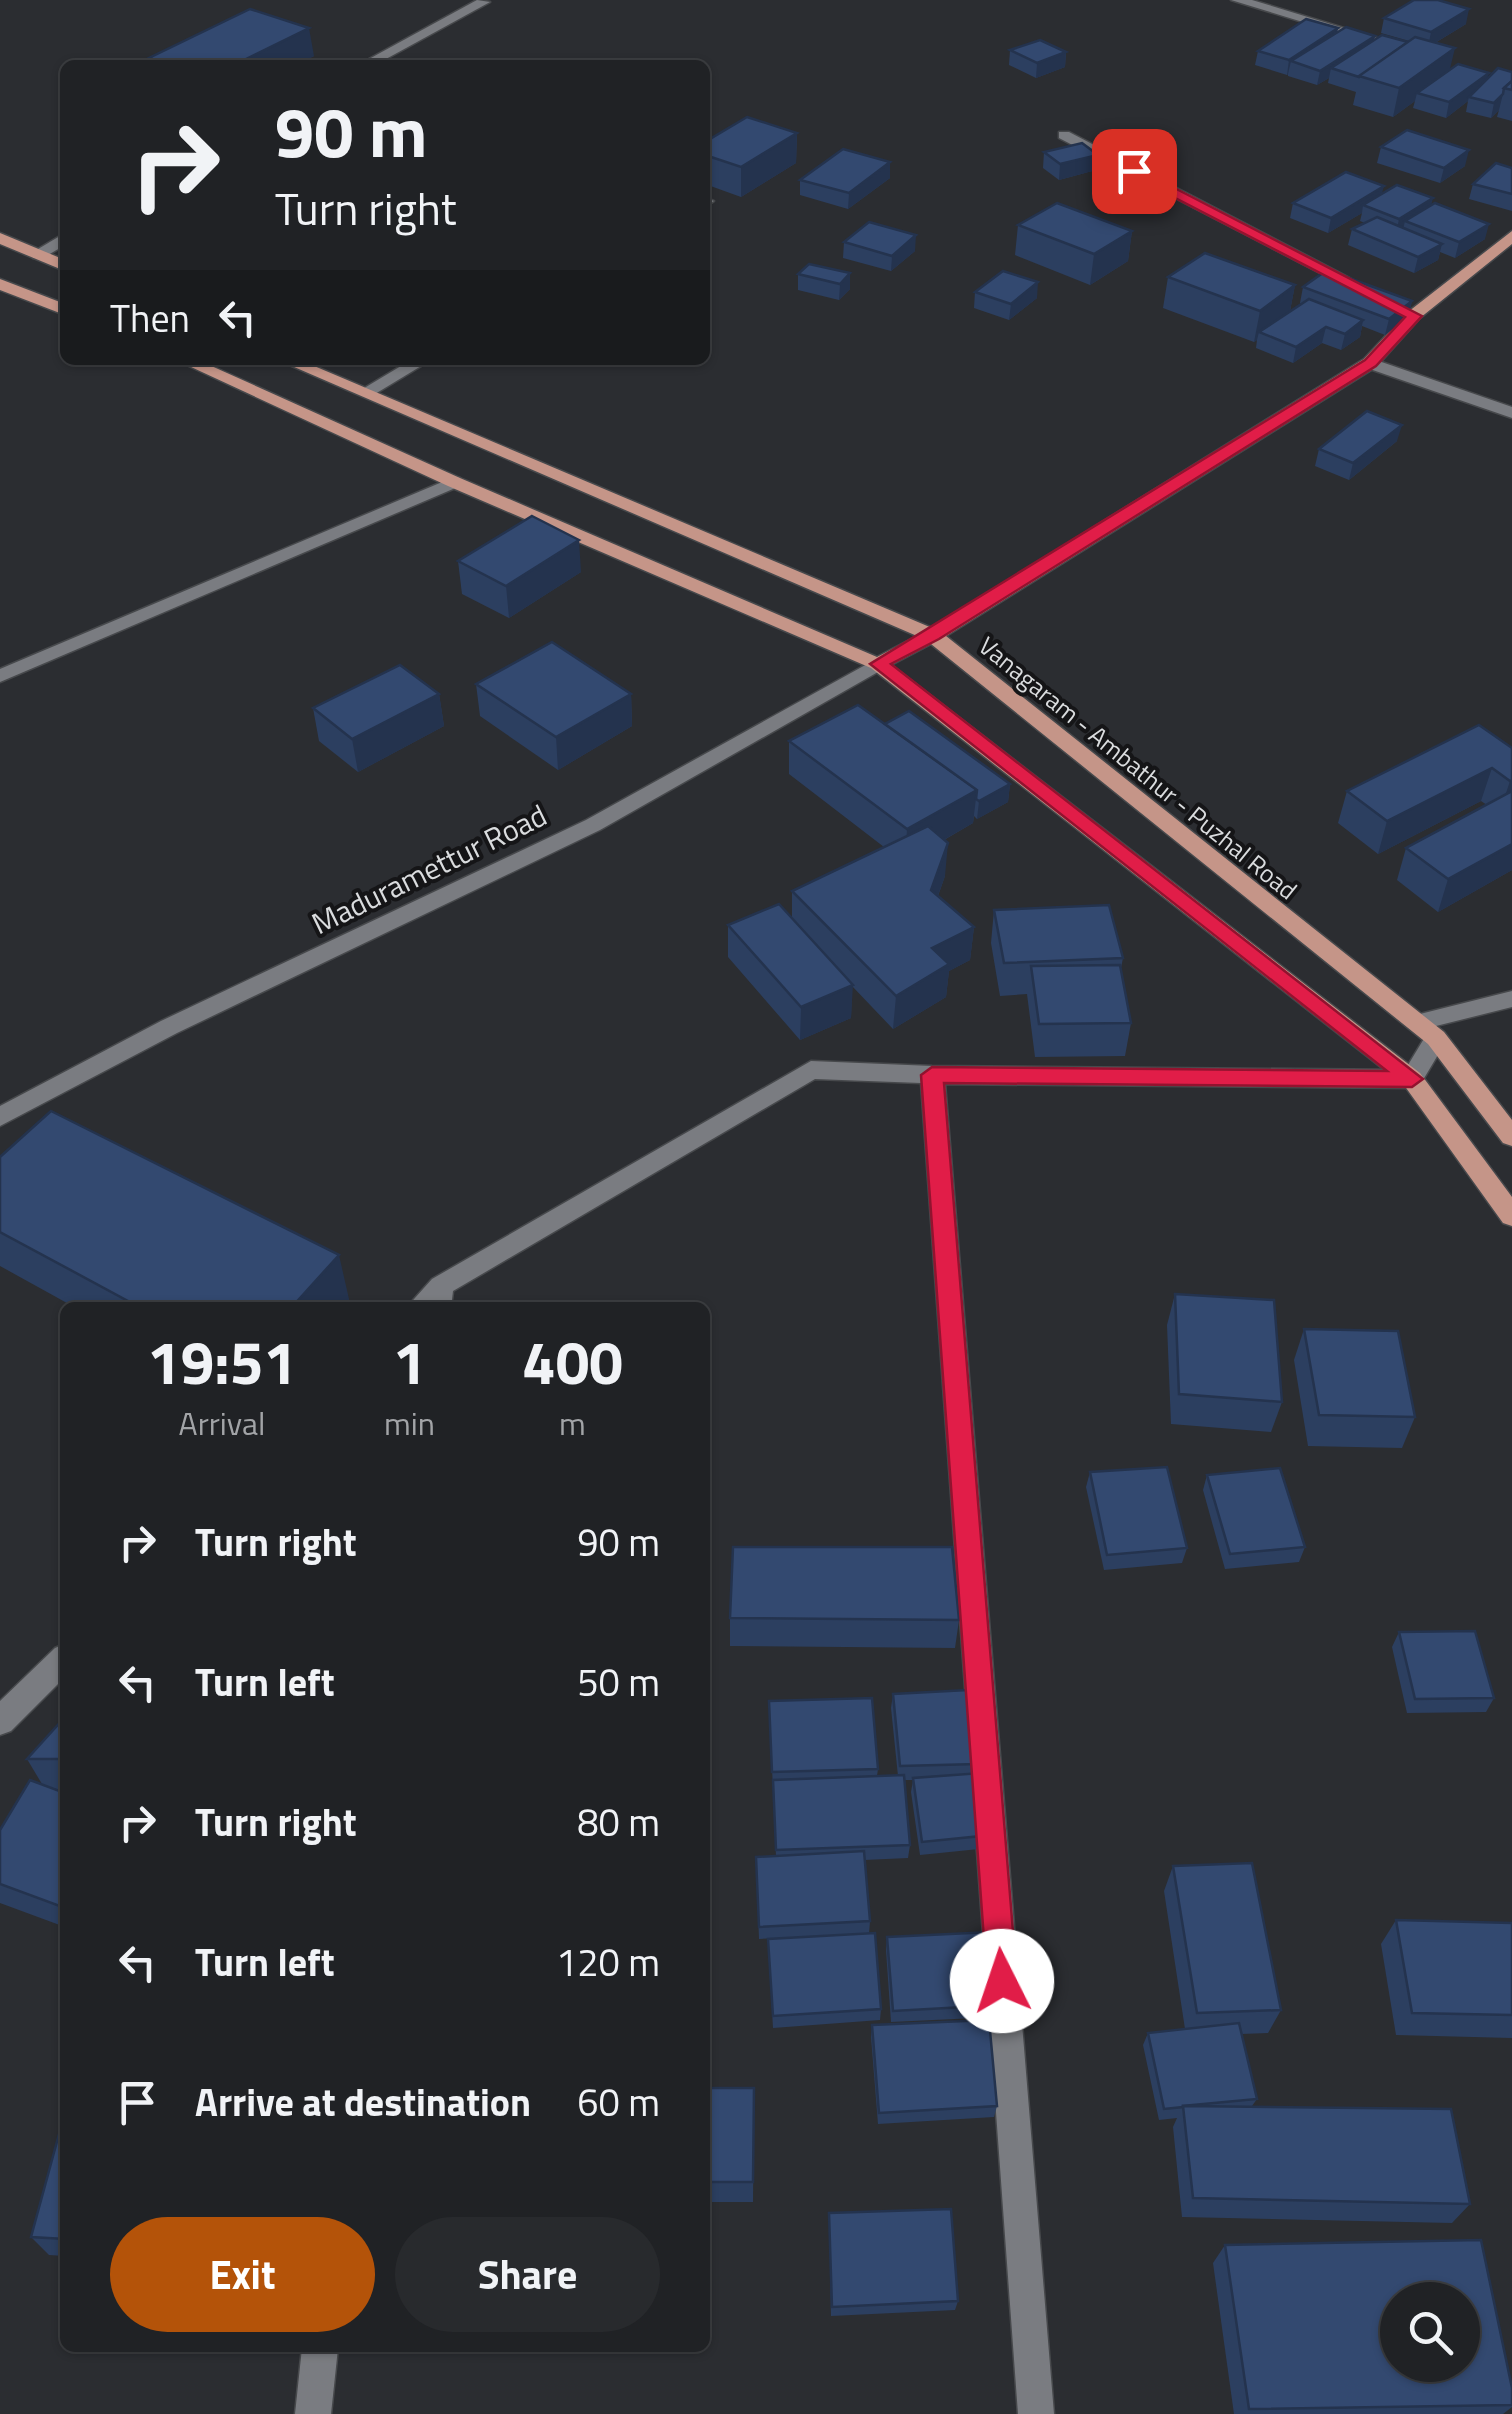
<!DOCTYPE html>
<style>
body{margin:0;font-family:"Titillium Web",sans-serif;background:#282a2d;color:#f1f3f6;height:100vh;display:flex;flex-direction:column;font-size:38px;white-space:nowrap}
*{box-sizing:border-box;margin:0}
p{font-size:32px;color:#a2a4a7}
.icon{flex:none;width:55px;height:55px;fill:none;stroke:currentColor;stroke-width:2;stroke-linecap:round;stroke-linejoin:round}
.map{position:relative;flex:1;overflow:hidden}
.side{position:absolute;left:60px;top:1302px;width:650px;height:1050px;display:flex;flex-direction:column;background:#202225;border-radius:15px;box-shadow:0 2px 8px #0004,0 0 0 2px #3d3f42}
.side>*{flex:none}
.hud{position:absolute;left:60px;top:60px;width:650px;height:305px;border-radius:15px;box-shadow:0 2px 8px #0004,0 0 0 2px #3d3f42;background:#202225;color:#f1f3f6;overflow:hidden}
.controls{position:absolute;left:1380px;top:2282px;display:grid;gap:20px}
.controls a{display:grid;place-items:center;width:100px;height:100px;border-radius:50%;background:#202225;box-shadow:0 2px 8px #0004,0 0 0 2px #3d3f42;font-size:50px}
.pin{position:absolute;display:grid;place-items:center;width:85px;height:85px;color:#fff;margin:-42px;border-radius:20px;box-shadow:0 5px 15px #0006}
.me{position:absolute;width:110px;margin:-55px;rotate:356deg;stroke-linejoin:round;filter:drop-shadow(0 0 8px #0008)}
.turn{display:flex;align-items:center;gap:35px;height:210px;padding:0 50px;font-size:45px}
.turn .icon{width:130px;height:130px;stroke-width:2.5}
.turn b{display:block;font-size:70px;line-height:85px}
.then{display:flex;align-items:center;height:95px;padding:0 50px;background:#0003;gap:20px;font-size:38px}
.eta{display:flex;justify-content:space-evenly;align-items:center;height:170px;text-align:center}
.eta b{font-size:60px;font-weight:700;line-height:70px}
.action{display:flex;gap:20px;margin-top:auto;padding:20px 50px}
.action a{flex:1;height:115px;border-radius:60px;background:#b45309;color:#fff;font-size:40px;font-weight:700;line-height:115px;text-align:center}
.action a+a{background:#282a2d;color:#f1f3f6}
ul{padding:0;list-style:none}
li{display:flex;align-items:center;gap:30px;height:140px;padding:0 50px}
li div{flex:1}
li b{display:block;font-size:38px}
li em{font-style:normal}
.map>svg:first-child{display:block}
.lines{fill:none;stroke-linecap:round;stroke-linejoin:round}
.minor-casing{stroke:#47494c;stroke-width:3}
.major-casing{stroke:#47494c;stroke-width:3}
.minor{fill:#7a7c81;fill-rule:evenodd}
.major{fill:#c59588;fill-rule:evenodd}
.wall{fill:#2c3f60}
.shaded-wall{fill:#24334e}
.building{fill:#334970;stroke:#24334e;stroke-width:2.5;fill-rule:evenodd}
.route{fill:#e11d48;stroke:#92132f;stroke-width:2.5}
.labels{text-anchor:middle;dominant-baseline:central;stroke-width:8;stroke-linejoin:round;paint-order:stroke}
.far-street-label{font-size:25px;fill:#dadcde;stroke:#151517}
.street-label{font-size:30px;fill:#dadcde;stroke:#151517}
</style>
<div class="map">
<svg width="1512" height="2414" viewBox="0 0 1512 2414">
<rect width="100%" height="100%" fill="#2b2d31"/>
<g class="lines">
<g class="minor-casing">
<g id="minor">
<polygon points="477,0 490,2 375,65 358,65"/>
<polygon points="1231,0 1252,0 1380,39 1368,42"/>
<polygon points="1059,132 1069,132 1365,286 1351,289 1059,138"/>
<polygon points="705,197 714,201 705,207"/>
<polygon points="65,233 65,245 43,258 33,258 33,252"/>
<polygon points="1370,358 1512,407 1512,418 1364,367 1362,363"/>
<polygon points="411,360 431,360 370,397 356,393"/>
<polygon points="454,477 460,478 460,486 0,682 0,669"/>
<polygon points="878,658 885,660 885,668 600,830 177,1033 0,1126 0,1106 161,1021 586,820"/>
<polygon points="1512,991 1512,1007 1416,1031 1404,1023 1408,1017"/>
<polygon points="1436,1030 1448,1038 1420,1085 1412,1088 945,1084 1054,2414 1018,2414 921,1083 815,1079 453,1291 451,1308 406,1308 432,1279 811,1061 932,1066 1405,1070 1428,1032"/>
<polygon points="65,1644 65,1677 11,1731 0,1735 0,1701 55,1648"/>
<polygon points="302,2348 338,2348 331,2414 295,2414"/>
</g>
</g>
<g class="major-casing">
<g id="major">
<polygon points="1512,231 1512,244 1420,318 1376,367 946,636 1444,1032 1512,1120 1512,1146 1503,1143 1428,1044 931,644 891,665 1420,1073 1512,1197 1512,1226 1503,1223 1404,1085 871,668 448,486 176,360 198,360 460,478 877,657 917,636 278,360 300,360 932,628 1364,359 1408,312"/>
<polygon points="0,233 65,260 65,271 0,244"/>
<polygon points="0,279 65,304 65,315 0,290"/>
</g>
</g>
<use href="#minor" class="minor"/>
<use href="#major" class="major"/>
</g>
<g class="wall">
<polygon points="1384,18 1466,24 1435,43 1450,69 1488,79 1512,72 1512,121 1497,117 1499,110 1491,118 1466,112 1468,101 1446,118 1413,108 1415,101 1393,117 1353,105 1356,92 1328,83 1329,78 1317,85 1288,76 1288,74 1287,75 1255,65 1258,51 1338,28 1337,32 1375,36 1374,40 1409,41 1381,33"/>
<polygon points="1010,50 1066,52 1065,67 1036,78 1009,65"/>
<polygon points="314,56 296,65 150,65 149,58"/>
<polygon points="797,133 796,163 741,197 705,184 705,142"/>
<polygon points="1381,147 1465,166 1440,183 1377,163"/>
<polygon points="1044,152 1096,170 1059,180 1043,168"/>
<polygon points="1512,168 1512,211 1469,199 1473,184"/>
<polygon points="890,178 848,209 800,195 800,180"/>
<polygon points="1382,194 1431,205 1485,239 1455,258 1440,252 1438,260 1414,273 1348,245 1352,229 1365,223 1360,221 1362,213 1328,233 1290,218 1293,203"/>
<polygon points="1018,225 1132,231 1128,261 1090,285 1015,255"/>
<polygon points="844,242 915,251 891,271 843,258"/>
<polygon points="809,264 850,289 839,300 798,290 798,274"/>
<polygon points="1168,277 1295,285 1290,311 1301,304 1300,303 1303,287 1412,301 1408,317 1385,335 1362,326 1360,337 1341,350 1322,343 1293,363 1256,348 1257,340 1254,342 1163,308"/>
<polygon points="975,292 1037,298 1009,320 974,308"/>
<polygon points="1397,441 1349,480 1315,466 1319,449"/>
<polygon points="458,561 581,572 509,618 462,594"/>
<polygon points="476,684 631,694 632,726 558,770 480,716"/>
<polygon points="439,694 444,726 358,772 319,741 313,708"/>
<polygon points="885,724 1010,784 1008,802 977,819 974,816 973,823 944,840 945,876 938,896 974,927 970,960 949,971 946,997 893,1029 852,986 851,1018 800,1040 728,957 728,925 792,918 792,891 884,847 789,774 789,741"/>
<polygon points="1512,748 1512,870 1438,912 1397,880 1406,848 1487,805 1481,801 1378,854 1338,823 1347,791"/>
<polygon points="994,910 1123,958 1121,968 1131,1023 1125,1056 1035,1057 1027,994 1000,996 991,943"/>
<polygon points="0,1157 349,1299 341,1308 76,1308 0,1266"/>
<polygon points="1175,1294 1282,1402 1271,1432 1171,1424 1167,1325"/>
<polygon points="1304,1329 1415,1417 1402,1448 1308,1446 1294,1360"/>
<polygon points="1090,1472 1187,1548 1182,1563 1104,1570 1086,1487"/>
<polygon points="1207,1475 1305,1547 1299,1562 1225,1569 1203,1490"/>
<polygon points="730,1618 959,1620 955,1648 730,1646"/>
<polygon points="1399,1632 1494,1698 1486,1712 1407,1713 1392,1647"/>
<polygon points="893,1694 977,1764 975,1773 981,1836 979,1849 920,1855 911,1792 913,1780 905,1780 910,1845 908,1858 864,1860 870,1921 869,1934 881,2009 880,2020 773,2028 768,1939 855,1934 759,1939 756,1857 776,1856 769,1701 878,1769 877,1776 898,1776 891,1708"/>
<polygon points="65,1717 65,1927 0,1903 0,1830 42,1784 27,1759"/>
<polygon points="1173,1866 1281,2010 1268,2033 1241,2034 1257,2099 1252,2106 1470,2204 1452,2223 1182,2217 1173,2127 1177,2118 1159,2120 1143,2045 1148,2033 1185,2029 1164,1891"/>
<polygon points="1396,1920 1512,1923 1512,2038 1396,2035 1381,1944"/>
<polygon points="887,1937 1000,2005 997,2017 891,2022 886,1950"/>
<polygon points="872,2025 997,2106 994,2117 878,2124 871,2037"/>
<polygon points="705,2088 754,2088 753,2202 705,2202"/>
<polygon points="65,2112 65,2256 49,2255 31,2237"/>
<polygon points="829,2213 958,2301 955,2310 831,2316"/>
<polygon points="1225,2245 1512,2405 1512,2407 1503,2414 1234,2414 1213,2263"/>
</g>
<g class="shaded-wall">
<polygon points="1469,9 1466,24 1428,47 1431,32"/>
<polygon points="309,28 314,56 296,65 234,65"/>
<polygon points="1338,28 1335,43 1291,61 1288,74 1287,75 1289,60"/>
<polygon points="1375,36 1372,50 1331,68 1329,78 1317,85 1320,71"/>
<polygon points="1455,48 1448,77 1417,93 1415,101 1393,117 1399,88"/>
<polygon points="1066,52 1065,67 1036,78 1037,63"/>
<polygon points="1489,73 1485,88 1469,97 1468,101 1446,118 1449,102"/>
<polygon points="1503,94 1499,110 1491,118 1494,103"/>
<polygon points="797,133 796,163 741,197 741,167"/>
<polygon points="1469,150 1465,166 1440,183 1444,168"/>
<polygon points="1098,155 1096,170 1059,180 1060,164"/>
<polygon points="890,162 890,178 848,209 849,193"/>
<polygon points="1384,186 1380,201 1363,205 1362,213 1328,233 1331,218"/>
<polygon points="1433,198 1429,214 1405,221 1403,230 1396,234 1399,219"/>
<polygon points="1489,224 1485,239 1455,258 1459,242"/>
<polygon points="1132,231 1128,261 1090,285 1094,254"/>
<polygon points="916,235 915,251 891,271 892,256"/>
<polygon points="1442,244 1438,260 1414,273 1418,257"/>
<polygon points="850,273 850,289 839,300 840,284"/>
<polygon points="1038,282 1037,298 1009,320 1011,304"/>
<polygon points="1295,285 1289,316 1259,332 1257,340 1254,342 1260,311"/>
<polygon points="1412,301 1408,317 1385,335 1389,319"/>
<polygon points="1363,320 1360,337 1341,350 1345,334"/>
<polygon points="1326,327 1322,343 1293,363 1296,347"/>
<polygon points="1402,425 1397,441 1349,480 1353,463"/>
<polygon points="579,540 581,572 509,618 506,586"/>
<polygon points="439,694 444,726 358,772 352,739"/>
<polygon points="631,694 632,726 558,770 556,737"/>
<polygon points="1492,768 1481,801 1378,854 1387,821"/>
<polygon points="1512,780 1512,807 1499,814 1510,781"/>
<polygon points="1010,784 1008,802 977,819 979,801"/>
<polygon points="977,790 973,823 905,862 907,829"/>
<polygon points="948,843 945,876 928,923 931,890"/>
<polygon points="1512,844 1512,870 1438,912 1448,879"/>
<polygon points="974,927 970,960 949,971 946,997 893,1029 896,996 932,948"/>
<polygon points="853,985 851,1018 800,1040 801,1007"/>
<polygon points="339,1255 349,1299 341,1308 291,1308"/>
</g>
<g class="building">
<polygon points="1414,0 1438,0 1469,9 1431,32 1384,18"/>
<polygon points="250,9 309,28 234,65 170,65 149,58"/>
<polygon points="1306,19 1338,28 1289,60 1258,51"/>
<polygon points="1346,27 1375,36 1320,71 1291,61"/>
<polygon points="1382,35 1408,42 1359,77 1331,68"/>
<polygon points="1415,37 1455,48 1399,88 1359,76"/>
<polygon points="1040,40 1066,52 1037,63 1010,50"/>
<polygon points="1458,64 1489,73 1449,102 1417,93"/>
<polygon points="1498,68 1512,72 1512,81 1504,88 1503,94 1494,103 1469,97"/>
<polygon points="1512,81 1512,90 1504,88"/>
<polygon points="747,117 797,133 741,167 705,155 705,142"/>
<polygon points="1407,130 1469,150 1444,168 1381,147"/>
<polygon points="1082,143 1098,155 1060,164 1044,152"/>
<polygon points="843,149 890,162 849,193 800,180"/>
<polygon points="1496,163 1512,168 1512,194 1473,184"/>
<polygon points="1346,172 1384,186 1331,218 1293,203"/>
<polygon points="1397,185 1433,198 1399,219 1363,205"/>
<polygon points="1057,203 1132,231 1094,254 1018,225"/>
<polygon points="1435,203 1489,224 1459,242 1405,221"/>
<polygon points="1377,217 1442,244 1418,257 1352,229"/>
<polygon points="869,222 916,235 892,256 844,242"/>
<polygon points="1205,253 1295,285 1260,311 1168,277"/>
<polygon points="809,264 850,273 840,284 798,274"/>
<polygon points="1327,270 1412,301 1389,319 1303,287"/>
<polygon points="1003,271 1038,282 1011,304 975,292"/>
<polygon points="1309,299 1363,320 1345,334 1326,327 1296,347 1259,332"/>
<polygon points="1367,411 1402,425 1353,463 1319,449"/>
<polygon points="532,516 579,540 506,586 458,561"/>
<polygon points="552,642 631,694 556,737 476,684"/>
<polygon points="400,665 439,694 352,739 313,708"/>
<polygon points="858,705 977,790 907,829 789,741"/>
<polygon points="909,711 1010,784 979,801 976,799 977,790 885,724"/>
<polygon points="1479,725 1512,748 1512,780 1510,781 1492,768 1387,821 1347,791"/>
<polygon points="1512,791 1512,844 1448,879 1406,848"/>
<polygon points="928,826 948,843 931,890 974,927 932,948 949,964 896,996 792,891"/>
<polygon points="779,904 853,985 801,1007 728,925"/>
<polygon points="1109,905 1123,958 1004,963 994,910"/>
<polygon points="1120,965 1131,1023 1039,1024 1031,966"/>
<polygon points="51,1111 339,1255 291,1308 141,1308 0,1232 0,1157"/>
<polygon points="1175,1294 1274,1300 1282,1402 1179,1394"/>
<polygon points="1304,1329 1398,1331 1415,1417 1319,1415"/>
<polygon points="1167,1467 1187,1548 1107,1555 1090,1472"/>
<polygon points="1280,1468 1305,1547 1230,1554 1207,1475"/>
<polygon points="733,1547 952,1547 959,1620 730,1618"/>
<polygon points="1475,1631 1494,1698 1415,1699 1399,1632"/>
<polygon points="968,1690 977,1764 900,1766 893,1694"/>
<polygon points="872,1698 878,1769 772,1772 769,1701"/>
<polygon points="65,1717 65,1759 27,1759"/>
<polygon points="981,1773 981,1836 922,1842 913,1778"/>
<polygon points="904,1775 910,1845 776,1850 773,1780"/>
<polygon points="30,1780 65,1793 65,1908 0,1884 0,1830"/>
<polygon points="864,1851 870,1921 759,1927 756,1857"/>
<polygon points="1252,1863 1281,2010 1197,2013 1173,1866"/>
<polygon points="1396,1920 1512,1923 1512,2015 1412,2013"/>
<polygon points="992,1932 1000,2005 893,2011 887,1937"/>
<polygon points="875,1933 881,2009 773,2016 768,1939"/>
<polygon points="989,2020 997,2106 879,2113 872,2025"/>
<polygon points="1239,2023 1257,2099 1183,2106 1183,2107 1164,2109 1148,2033"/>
<polygon points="705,2088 754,2088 753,2182 705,2182"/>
<polygon points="1183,2106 1451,2109 1470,2204 1193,2198"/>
<polygon points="65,2112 65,2239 31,2237"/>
<polygon points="951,2209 958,2301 832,2307 829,2213"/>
<path d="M1481,2240L1512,2388V2405L1249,2409L1225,2245ZM1398,2300H1462V2365H1398Z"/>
</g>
<polygon class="route" points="1134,167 1422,316 1376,366 939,639 891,664 1423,1079 1412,1087 944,1083 1017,1981 1013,1991 1002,1996 992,1991 987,1981 921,1075 932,1067 1387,1071 870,664 1365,360 1405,317 1129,174 1127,171"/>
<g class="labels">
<g class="far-street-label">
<text transform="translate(1138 768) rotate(39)">Vanagaram - Ambathur - Puzhal Road</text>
</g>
<g class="street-label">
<text transform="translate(429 869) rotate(-26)">Maduramettur Road</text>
</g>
</g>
</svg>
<div class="controls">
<a><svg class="icon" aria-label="search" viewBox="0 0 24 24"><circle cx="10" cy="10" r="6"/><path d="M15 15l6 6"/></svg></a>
</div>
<div class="pin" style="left:1134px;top:171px;background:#d93025"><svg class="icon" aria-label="arrive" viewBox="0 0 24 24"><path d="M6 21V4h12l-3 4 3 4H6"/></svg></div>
<svg class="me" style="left:1002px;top:1981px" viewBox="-20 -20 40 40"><circle r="19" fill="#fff"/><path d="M0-13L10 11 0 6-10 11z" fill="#e11d48"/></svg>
<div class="hud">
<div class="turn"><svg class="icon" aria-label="right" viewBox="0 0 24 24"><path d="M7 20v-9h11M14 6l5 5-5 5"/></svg><div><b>90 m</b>Turn right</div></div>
<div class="then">Then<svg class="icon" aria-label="left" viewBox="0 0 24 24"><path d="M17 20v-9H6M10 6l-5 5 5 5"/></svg></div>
</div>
<section class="side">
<div class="eta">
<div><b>19:51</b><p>Arrival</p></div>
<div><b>1</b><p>min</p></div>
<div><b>400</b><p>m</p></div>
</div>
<ul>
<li><svg class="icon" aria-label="right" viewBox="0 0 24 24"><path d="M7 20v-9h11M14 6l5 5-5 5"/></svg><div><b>Turn right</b></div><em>90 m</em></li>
<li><svg class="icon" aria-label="left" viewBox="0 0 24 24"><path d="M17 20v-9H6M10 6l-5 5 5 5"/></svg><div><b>Turn left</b></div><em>50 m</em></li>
<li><svg class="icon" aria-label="right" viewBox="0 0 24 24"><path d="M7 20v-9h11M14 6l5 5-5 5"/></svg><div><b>Turn right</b></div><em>80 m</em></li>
<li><svg class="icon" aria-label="left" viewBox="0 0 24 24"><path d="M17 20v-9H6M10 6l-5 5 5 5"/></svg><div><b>Turn left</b></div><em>120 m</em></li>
<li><svg class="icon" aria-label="arrive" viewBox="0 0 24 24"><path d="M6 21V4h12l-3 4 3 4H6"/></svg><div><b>Arrive at destination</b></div><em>60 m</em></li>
</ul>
<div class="action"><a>Exit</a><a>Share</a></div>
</section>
</div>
